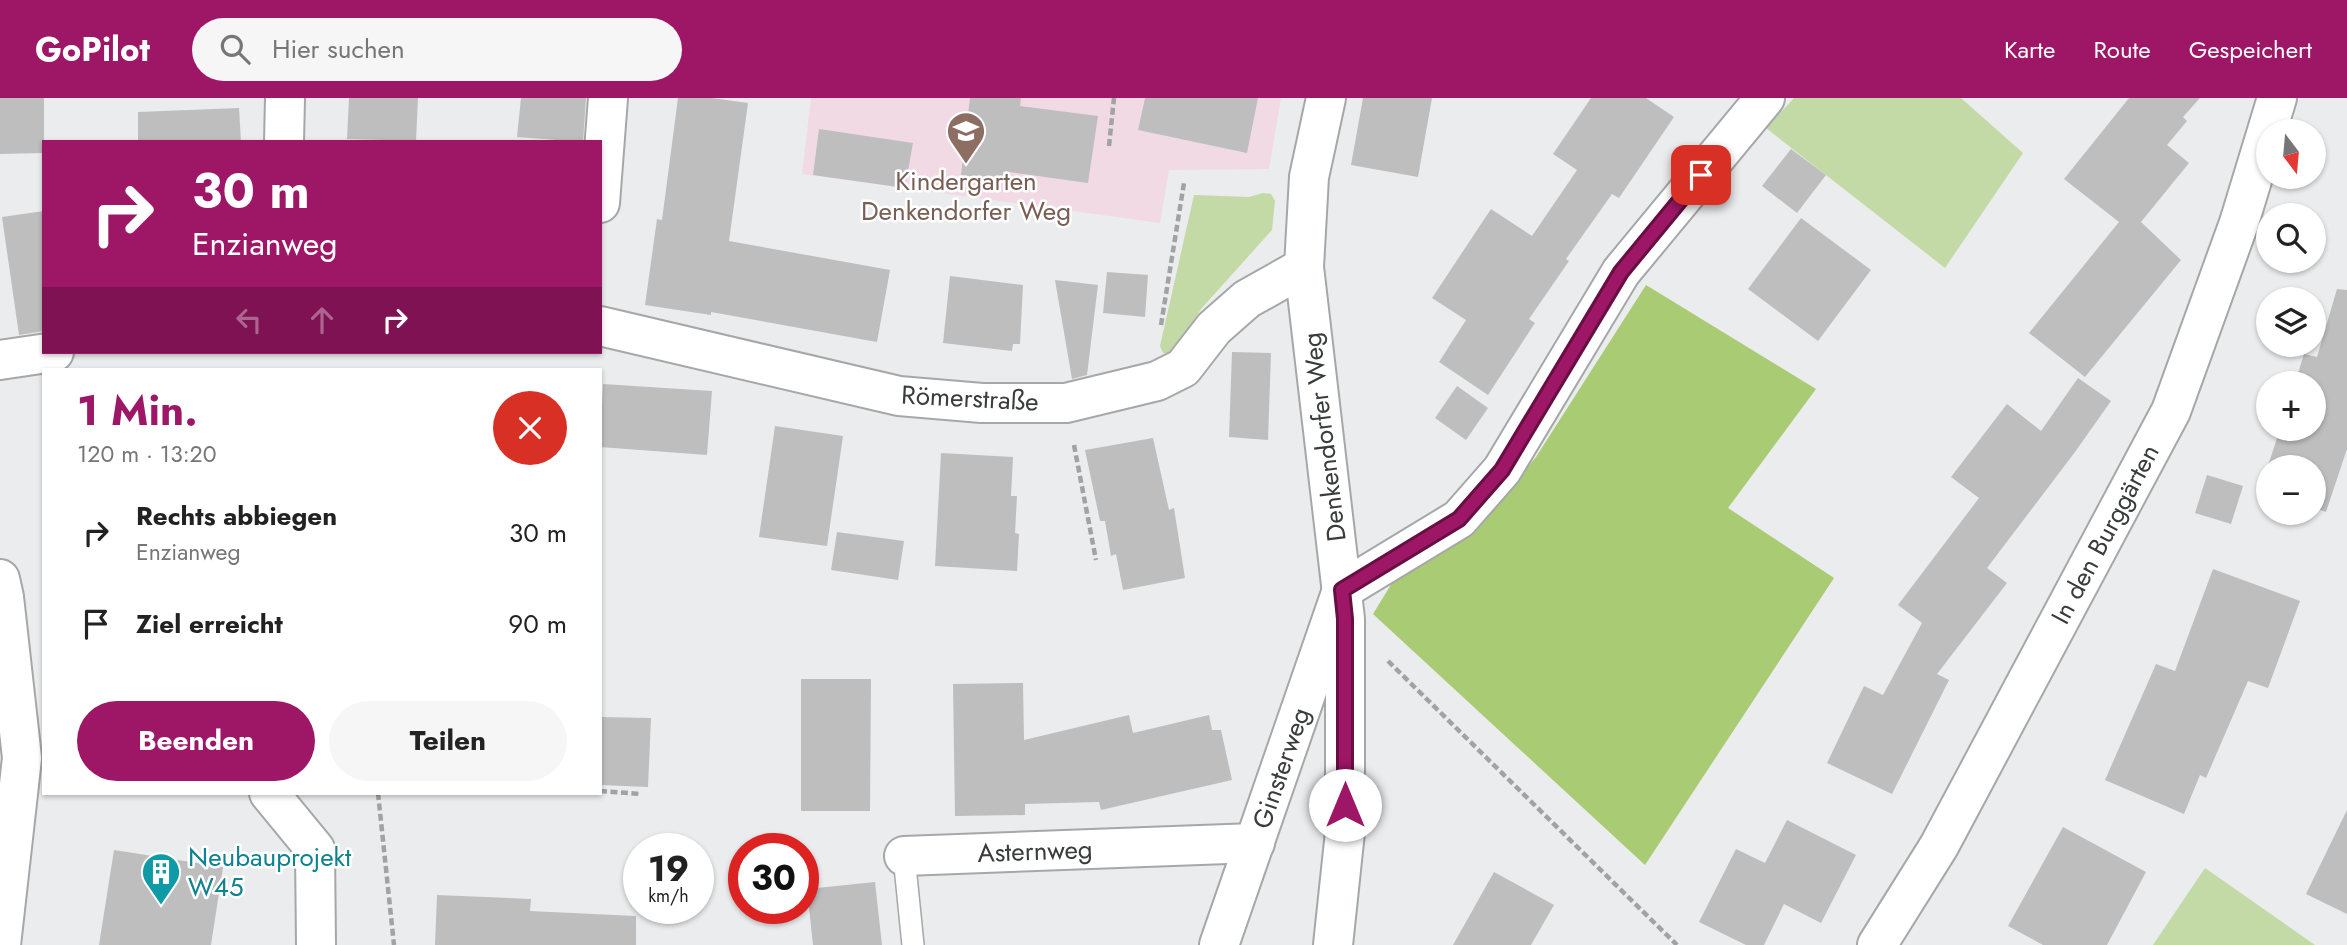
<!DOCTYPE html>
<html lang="de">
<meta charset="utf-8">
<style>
body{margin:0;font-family:Jost,sans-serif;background:#f6f6f6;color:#222;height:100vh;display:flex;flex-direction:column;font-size:26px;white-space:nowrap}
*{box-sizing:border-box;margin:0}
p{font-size:23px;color:#767676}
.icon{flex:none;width:38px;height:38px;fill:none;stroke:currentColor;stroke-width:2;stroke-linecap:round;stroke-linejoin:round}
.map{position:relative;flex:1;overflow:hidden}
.details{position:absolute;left:42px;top:270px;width:560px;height:427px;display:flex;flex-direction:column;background:#fff;border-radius:0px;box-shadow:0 2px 5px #0004}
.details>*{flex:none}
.banner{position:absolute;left:42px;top:42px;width:560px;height:214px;border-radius:0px;box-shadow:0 2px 5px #0004;background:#9e1767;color:#fff;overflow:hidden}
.needle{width:46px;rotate:164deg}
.buttons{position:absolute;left:2256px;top:21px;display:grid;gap:14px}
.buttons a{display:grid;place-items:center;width:70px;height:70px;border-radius:50%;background:#fff;box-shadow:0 2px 5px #0004;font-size:35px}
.speed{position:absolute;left:623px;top:735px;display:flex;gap:14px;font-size:35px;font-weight:700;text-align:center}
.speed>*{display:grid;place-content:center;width:91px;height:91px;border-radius:50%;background:#fff;box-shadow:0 2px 5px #0004;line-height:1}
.speed small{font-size:18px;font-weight:400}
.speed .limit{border:10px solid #d22;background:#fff;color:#111}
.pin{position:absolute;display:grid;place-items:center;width:60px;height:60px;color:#fff;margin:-30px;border-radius:14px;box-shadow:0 4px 10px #0006}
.me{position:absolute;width:77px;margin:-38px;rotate:0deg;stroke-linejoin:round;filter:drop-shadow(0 0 5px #0008)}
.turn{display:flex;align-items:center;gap:24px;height:147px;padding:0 35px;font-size:32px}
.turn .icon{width:91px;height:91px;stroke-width:2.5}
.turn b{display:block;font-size:49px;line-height:60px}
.lanes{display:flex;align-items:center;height:66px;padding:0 35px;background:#0003;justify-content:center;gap:35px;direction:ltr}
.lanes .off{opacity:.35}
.round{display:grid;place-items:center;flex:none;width:74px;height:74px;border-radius:37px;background:#f6f6f6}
.head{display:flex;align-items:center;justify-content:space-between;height:119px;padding:0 35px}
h1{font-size:42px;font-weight:700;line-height:52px;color:#9e1767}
.primary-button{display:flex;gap:14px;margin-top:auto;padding:14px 35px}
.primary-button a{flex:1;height:80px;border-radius:42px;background:#9e1767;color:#fff;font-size:28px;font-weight:700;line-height:80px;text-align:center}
.primary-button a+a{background:#f6f6f6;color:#222}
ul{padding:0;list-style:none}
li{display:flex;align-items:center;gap:21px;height:91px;padding:0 35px}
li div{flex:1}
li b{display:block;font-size:26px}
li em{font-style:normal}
header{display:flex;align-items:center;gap:42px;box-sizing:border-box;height:98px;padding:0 35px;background:#9e1767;color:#fff}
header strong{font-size:33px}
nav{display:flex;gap:38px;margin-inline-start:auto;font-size:24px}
.search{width:490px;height:63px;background:#f6f6f6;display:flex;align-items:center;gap:18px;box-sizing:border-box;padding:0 24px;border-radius:38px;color:#767676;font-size:26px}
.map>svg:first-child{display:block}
.education{fill:#f2dae5}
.green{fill:#c3daa7}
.forest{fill:#a8cb74}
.building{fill:#bebebf}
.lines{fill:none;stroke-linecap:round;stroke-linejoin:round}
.service-casing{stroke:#a6a7a8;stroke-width:24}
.minor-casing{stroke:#a6a7a8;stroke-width:42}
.path{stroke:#a1a2a3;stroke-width:4.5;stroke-dasharray:7 3.5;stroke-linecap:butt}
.service{stroke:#fff;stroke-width:21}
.minor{stroke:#fff;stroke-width:38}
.route-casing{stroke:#670f43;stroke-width:18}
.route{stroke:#9e1767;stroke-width:12}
.labels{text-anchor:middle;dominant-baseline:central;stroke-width:5;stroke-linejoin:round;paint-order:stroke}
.education-label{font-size:26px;fill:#785e54;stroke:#fff}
.street-label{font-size:26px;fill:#3a3b3b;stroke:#fff}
.culture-label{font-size:26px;fill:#0d838f;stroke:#fff;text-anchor:start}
</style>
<header>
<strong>GoPilot</strong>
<div class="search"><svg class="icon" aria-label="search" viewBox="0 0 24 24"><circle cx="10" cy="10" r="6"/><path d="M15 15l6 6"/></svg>Hier suchen</div>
<nav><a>Karte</a><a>Route</a><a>Gespeichert</a></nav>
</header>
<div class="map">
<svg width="2347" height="847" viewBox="0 0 2347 847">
<rect width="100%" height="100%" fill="#ebeced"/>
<polygon class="education" points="811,0 1281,0 1269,71 1169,72 1160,125 802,76"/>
<g class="green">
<polygon points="1794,0 1961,0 2023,55 1945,170 1766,30"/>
<polygon points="1263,95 1271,96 1275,103 1272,132 1201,211 1175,256 1163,255 1160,248 1194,97 1249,99"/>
<polygon points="2205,770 2315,847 2153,847"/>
</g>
<polygon class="forest" points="1646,187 1816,291 1728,410 1834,480 1645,767 1373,516 1403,467 1483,422 1536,359"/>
<g class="building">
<polygon points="0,0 44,0 44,55 0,56"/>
<polygon points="349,0 418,0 416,43 347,41"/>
<polygon points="521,0 586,0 583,44 517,39"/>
<polygon points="678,0 712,0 748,5 729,143 890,172 877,244 711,214 711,217 645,207 657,121 662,122"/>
<polygon points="970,0 1021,0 1020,8 1098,18 1088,85 1009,74 1007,83 961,77"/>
<polygon points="1145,0 1258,0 1247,55 1138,32"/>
<polygon points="1363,0 1432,0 1418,79 1351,67"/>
<polygon points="1591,0 1646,0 1674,19 1619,100 1612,96 1566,161 1569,163 1529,221 1535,225 1488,297 1439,264 1466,222 1432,200 1491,111 1532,138 1577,72 1553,56"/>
<polygon points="2129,0 2200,0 2183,19 2187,23 2167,47 2189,65 2141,124 2181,162 2085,279 2029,235 2119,124 2064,81"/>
<polygon points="239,10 241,44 138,44 138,14"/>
<polygon points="819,31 913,45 905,90 813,77"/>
<polygon points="1791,51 1826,77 1797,115 1762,88"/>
<polygon points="44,113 44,233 19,237 2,119"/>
<polygon points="1801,120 1871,172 1818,243 1748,191"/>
<polygon points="1107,174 1148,177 1145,219 1103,215"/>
<polygon points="950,178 1023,187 1020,246 1013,246 1012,253 943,245"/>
<polygon points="1055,182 1098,187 1087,277 1072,281"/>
<polygon points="2337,191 2347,192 2347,351 2326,414 2314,410 2314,369 2268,369 2268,395 2260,392 2280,331 2314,331 2314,285 2295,285 2304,256 2317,259"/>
<polygon points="1232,254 1271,255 1268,342 1229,339"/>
<polygon points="2078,280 2111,303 2075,354 1987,470 2007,485 1937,576 1949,582 1892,696 1827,665 1864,588 1883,597 1922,525 1898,507 1979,400 1951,379 2007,306 2041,333"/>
<polygon points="603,286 712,293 707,357 600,349"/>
<polygon points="1457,288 1488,310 1466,342 1435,320"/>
<polygon points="775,328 843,338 827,448 759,439"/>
<polygon points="1153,340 1169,412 1174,410 1185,480 1123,492 1116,456 1111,458 1105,423 1100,423 1085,352"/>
<polygon points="941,355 1013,359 1011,398 1017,398 1015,435 1019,436 1017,473 935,468"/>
<polygon points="2207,377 2243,388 2231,426 2195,415"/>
<polygon points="837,434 904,443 898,482 831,472"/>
<polygon points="2213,471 2300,503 2268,590 2248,583 2206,680 2200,677 2184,716 2105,682 2156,566 2175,573"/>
<polygon points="801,581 871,581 870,713 801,713"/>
<polygon points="1023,585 1024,642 1129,617 1133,635 1209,617 1212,632 1221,632 1232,682 1101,712 1099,704 1025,706 1025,717 955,718 953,586"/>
<polygon points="600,619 651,620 648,689 600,687"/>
<polygon points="2347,712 2347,816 2306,796"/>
<polygon points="1787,722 1856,757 1821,825 1784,806 1764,847 1746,847 1699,824 1736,751 1765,765"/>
<polygon points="2063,729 2146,774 2107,847 2043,847 2008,828"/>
<polygon points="114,752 223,769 211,847 99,847"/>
<polygon points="1494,774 1554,807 1531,847 1453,847"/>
<polygon points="875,784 882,847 813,847 807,791"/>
<polygon points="437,797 531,801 530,813 636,818 636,847 435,847"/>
</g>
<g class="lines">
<g class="service-casing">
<polyline id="service" points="904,758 913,847"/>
</g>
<g class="minor-casing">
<g id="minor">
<polyline points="1326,0 1309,79 1304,169 1345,521 1345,734 1333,847"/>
<polyline points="284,44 285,0"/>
<polyline points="600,105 608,0"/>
<polyline points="600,228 899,298 982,305 1066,305 1157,283 1183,270 1214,230 1247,201 1304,169"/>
<polyline points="0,262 54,254"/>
<polyline points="0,481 4,499 22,660 1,847"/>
<polyline points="269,695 315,751 316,847"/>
<polyline points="904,758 1255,745"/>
<polyline points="1219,847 1342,492 1459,421 1502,372 1621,174 1765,0"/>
<polyline points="1877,847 1939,748 2171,313 2239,125 2277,0"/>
</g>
</g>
<g class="path">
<polyline points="1109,48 1114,0"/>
<polyline points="1161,227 1184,85"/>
<polyline points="1074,347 1096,462"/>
<polyline points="1388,563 1677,847"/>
<polyline points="600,693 640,696"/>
<polyline points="378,695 394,847"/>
</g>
<use href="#service" class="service"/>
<use href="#minor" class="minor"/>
</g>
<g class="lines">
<g class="route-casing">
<polyline id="route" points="1345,707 1345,521 1342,492 1459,421 1502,372 1621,174 1701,77"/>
</g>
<use href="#route" class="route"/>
</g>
<defs>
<g id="school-pin" transform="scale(2.0125)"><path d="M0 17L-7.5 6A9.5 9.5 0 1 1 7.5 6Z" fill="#8d6e63" stroke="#fff"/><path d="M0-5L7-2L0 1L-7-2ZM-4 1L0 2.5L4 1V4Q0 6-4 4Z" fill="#fff"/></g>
<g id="building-pin" transform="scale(2.0125)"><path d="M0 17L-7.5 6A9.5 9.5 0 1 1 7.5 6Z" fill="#0f9aa8" stroke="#fff"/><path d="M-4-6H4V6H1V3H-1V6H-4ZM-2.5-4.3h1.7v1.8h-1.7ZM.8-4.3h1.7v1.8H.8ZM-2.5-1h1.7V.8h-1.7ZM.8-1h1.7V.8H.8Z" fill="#fff"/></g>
</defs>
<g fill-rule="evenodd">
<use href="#school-pin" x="966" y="33"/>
<use href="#building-pin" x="161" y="774"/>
</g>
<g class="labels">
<g class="education-label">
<text x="966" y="83">Kindergarten<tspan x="966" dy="30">Denkendorfer Weg</tspan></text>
</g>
<g class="street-label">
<text transform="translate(970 300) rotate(3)">Römerstraße</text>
<text transform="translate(1324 339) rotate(-97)">Denkendorfer Weg</text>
<text transform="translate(2105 436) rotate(-62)">In den Burggärten</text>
<text transform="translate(1281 670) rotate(-71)">Ginsterweg</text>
<text transform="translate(1035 753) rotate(-2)">Asternweg</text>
</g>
<g class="culture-label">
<text x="188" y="759">Neubauprojekt<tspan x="188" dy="30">W45</tspan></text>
</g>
</g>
</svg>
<div class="buttons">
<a><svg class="needle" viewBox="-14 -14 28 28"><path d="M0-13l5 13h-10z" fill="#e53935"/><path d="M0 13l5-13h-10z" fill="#767676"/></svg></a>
<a><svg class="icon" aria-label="search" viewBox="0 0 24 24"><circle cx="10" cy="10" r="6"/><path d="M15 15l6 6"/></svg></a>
<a><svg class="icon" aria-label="layers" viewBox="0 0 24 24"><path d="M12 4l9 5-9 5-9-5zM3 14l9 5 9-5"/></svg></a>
<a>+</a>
<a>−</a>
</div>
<div class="speed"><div>19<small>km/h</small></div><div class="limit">30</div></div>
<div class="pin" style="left:1701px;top:77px;background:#d93025"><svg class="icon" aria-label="arrive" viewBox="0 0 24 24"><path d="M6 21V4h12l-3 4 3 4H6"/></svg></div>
<svg class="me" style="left:1345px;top:707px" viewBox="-20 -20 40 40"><circle r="19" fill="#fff"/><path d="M0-13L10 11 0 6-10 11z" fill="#9e1767"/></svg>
<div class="banner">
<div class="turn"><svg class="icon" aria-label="right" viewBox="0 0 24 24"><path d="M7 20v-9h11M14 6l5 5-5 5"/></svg><div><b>30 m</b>Enzianweg</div></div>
<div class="lanes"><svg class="icon off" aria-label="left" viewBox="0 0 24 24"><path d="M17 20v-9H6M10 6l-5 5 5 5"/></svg><svg class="icon off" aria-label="ahead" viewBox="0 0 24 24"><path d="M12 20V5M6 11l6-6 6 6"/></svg><svg class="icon" aria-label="right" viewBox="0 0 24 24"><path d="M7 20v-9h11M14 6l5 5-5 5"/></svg></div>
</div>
<section class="details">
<div class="head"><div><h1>1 Min.</h1><p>120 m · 13:20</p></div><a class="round" style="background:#d93025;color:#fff"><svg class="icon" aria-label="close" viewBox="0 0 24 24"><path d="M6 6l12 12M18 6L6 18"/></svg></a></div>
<ul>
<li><svg class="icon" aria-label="right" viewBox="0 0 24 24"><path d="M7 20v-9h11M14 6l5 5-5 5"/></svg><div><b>Rechts abbiegen</b><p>Enzianweg</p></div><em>30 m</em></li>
<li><svg class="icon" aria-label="arrive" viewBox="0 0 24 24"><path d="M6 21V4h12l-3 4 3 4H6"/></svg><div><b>Ziel erreicht</b></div><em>90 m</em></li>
</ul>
<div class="primary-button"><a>Beenden</a><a>Teilen</a></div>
</section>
</div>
